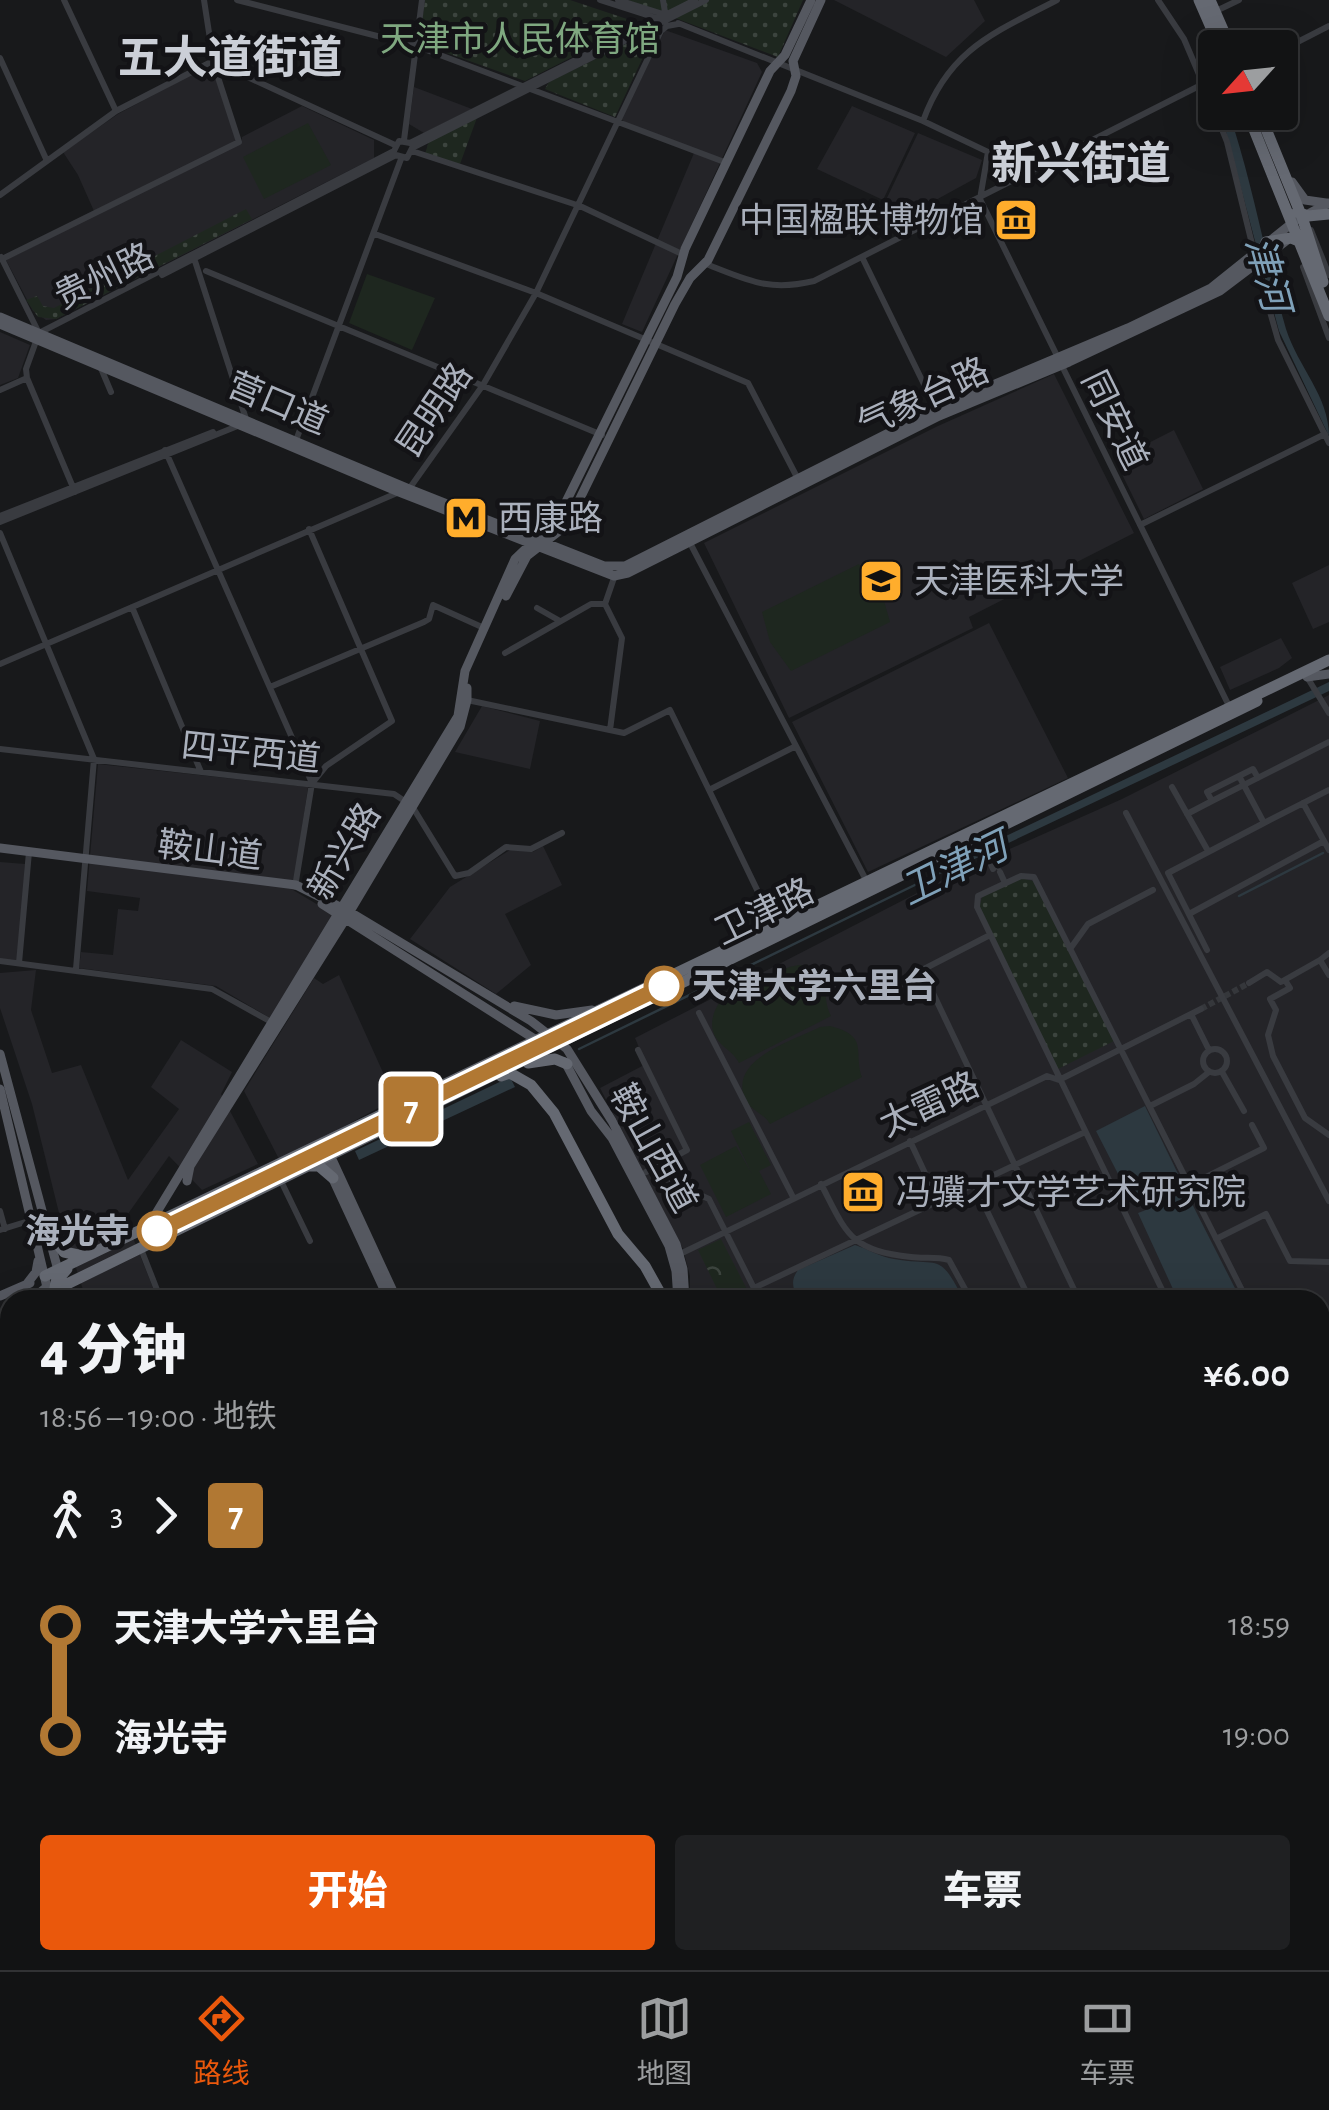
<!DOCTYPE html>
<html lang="zh">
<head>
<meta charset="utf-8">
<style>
	:root { --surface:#121314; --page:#1f2022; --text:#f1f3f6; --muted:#9c9ea0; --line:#313234; --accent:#ea580c }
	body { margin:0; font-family:"Alegreya Sans","Noto Sans SC",sans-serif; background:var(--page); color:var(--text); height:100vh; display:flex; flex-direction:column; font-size:38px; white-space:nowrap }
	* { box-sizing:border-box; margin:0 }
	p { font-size:32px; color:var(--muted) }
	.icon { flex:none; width:55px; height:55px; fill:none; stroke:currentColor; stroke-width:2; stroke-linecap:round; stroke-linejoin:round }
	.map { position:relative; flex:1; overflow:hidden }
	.sheet { position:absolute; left:0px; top:1290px; width:1330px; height:680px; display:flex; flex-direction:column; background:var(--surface); border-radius:30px 30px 0 0; box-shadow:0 10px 40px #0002,0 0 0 2px var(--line) }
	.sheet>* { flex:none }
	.badge { padding:0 20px; border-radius:8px; font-size:35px; line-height:65px }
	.needle { width:65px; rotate:243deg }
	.tools { position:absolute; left:1198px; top:30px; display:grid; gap:20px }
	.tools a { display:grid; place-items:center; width:100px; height:100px; border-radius:10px; background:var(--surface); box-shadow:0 10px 40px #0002,0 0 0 2px var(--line); font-size:50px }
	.map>.badge { position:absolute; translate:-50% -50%; box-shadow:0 0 0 5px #fff }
	.legs { display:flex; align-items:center; gap:15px; height:110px; padding:0 40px; font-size:32px }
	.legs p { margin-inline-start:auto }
	.headline { display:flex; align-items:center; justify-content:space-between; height:170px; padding:0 40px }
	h1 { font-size:55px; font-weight:800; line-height:75px }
	.primary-button { display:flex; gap:20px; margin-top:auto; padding:20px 40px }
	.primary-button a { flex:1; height:115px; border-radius:10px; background:var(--accent); color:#fff; font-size:40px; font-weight:800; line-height:115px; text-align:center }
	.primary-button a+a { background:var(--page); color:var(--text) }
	ul { padding:0 40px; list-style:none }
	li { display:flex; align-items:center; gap:35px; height:110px; font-size:38px }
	li i { display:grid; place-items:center; width:15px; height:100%; margin:0 12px; background:currentColor }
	li i::after { content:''; width:25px; height:25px; margin:-12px; border:8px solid; border-radius:50%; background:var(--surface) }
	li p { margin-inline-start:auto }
	li:first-child i { background:linear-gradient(#0000 50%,currentColor 0) }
	li:last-child i { background:linear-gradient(currentColor 50%,#0000 0) }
	.dock { display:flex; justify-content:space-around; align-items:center; height:140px; border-top:2px solid var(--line); background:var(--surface); font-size:28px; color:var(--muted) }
	.dock a { display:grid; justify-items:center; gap:5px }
	.dock .active { color:var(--accent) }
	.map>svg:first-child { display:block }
	.built { fill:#242428 }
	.grass { fill:#1e271f }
	.forest { fill:url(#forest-crowns) }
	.park { fill:url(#park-dots) }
	.water { fill:#2d3940 }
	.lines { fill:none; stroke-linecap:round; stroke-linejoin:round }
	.stream { stroke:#2d3940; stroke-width:2.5 }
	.minor-tunnel { stroke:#35373b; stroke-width:6; stroke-dasharray:6 3; stroke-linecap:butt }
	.minor { stroke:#393b40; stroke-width:6 }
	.major { stroke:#555860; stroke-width:9 }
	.highway { stroke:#656972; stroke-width:11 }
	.line-1-casing { stroke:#fff; stroke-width:22 }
	.line-1 { stroke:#b17833; stroke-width:15 }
	.stop-1-dot { fill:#fff; stroke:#b17833; stroke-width:5 }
	.labels { text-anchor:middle; stroke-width:9; stroke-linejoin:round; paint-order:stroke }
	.park-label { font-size:35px; fill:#7fa880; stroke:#131316 }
	.poi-label { font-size:35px; fill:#aab0bc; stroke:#131316; text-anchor:start }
	.street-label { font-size:35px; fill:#aab0bc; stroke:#131316 }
	.stop-label { font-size:35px; font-weight:bold; fill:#aab0bc; stroke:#131316; text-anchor:start }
	.water-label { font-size:38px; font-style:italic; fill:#7fa1b9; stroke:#131316 }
	.district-label { font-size:45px; font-weight:bold; fill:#cbcfd7; stroke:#131316 }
</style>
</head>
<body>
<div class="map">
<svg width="1329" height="1970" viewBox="0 0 1329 1970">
	<defs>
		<pattern id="forest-crowns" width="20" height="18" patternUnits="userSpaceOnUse" patternTransform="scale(2.5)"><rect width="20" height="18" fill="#1e271f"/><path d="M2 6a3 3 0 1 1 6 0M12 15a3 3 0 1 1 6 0" fill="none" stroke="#3c443e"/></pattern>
		<pattern id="park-dots" width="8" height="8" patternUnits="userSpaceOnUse" patternTransform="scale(2.5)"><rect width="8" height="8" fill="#1e271f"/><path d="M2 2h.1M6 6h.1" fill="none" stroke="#3c443e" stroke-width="1.8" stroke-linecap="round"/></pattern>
	</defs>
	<rect width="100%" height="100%" fill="#18191b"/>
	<!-- built -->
	<path class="built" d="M834,0H974L985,21L946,57Z
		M665,30L757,63L762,72L642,332L622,324L694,153L621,120Z
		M211,64L237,141L94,211L78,175L63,152L118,114Z
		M414,87L472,109L424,133L409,124Z
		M302,106L374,140V158L56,319L46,320L33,311L6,260L242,142V137Z
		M852,106L915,133L883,200L817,169Z
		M918,133L982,160L976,178L901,219L895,208L885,202Z
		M0,332L30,345L18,378L0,385Z
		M1054,374L1134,533L969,617L973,628L789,718L704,543L938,426Z
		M1174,430L1203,489L1144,519L1115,460Z
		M1329,565V622L1313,629L1292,583Z
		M989,623L1068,778L868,872L792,722Z
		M1281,638L1292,658L1279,668L1230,690L1220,667Z
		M1329,695V1762L1320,1766V1300H690V1276L683,1249L600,1088L646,1064L635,1038L958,872L1122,799Z
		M482,706L540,721L530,769L455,752Z
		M98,764L308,787L293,890L335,915L270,1018L216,986L79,968L81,952L113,955L118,909L138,911L140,898L87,891Z
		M543,846L562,885L505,914L531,965L496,994L410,939L450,887L510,850L521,848L533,852Z
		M0,862L25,864L21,962L0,960Z
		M36,970L31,1010L52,1073L81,1065L128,1180L179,1109L151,1087L181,1040L232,1072L221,1094L258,1164L202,1190L169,1156L125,1218L158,1300H75L85,1296L61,1221L32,1104L0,1008V973Z
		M339,975L395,1099L280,1161L244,1091L314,978L323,984Z
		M10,1324V1653L0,1658V1328Z
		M7,1684H10V1960H81L83,1970H0V1688Z"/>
	<!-- grass -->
	<path class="grass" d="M308,123L331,165L264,199L243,157Z
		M367,274L435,298L412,350L349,323Z
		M859,564L864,574L880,587L890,622L791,671L770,642L762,612Z
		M801,965C834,976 820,995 831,1016L739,1063C732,1048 713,1045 712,1025C712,1017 715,1008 720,1002C732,990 785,965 801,965Z
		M830,1026C870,1036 853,1052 862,1077L770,1124C763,1112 749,1111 744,1096C731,1058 795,1040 820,1027Z
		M749,1122L771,1165L759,1171L771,1194L726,1217L700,1165L736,1146L752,1174L731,1131Z"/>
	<!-- forest -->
	<path class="forest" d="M721,1239L751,1297L728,1300L726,1295H720L698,1250Z"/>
	<!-- park -->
	<path class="park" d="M425,0H570L639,23L525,81L419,43Z
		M628,0H803L778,57Z
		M646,34L651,40L615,117L545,89L549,82Z
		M478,115L460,164L425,154L429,141Z
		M246,209L252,219L56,319L38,317L26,300L37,296L43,306L54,308Z
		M1020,878L1033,881L1114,1041L1056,1070L979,907L983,895Z"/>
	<!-- water -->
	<path class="water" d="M1221,113H1229C1253,184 1265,257 1286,329C1298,367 1329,396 1329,436L1279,331Z
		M1329,682V691L964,864L962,857Z
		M510,1077L515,1087L359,1160L355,1151Z
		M1145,1106L1183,1184L1163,1194L1165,1201L1186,1192L1241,1300H1178L1138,1213L1151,1208L1148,1202L1135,1207L1096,1131Z
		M855,1245C868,1249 880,1257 894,1259C943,1267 938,1251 964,1300H798C793,1288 790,1281 798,1270Z"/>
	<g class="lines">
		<!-- stream -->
		<path class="stream" d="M1239,896L1323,853
			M579,1049L964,861"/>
		<!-- minor-tunnel -->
		<path class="minor-tunnel" d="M1201,1009L1249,983"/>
		<!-- minor -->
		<path class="minor" d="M64,0L116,111
			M237,0L416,46L727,163
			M600,0L656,18
			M618,0L663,14
			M663,0L666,18
			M1158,0L1184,39L1215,112
			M1216,11L1239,0
			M678,23L923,121L1030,172
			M1280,51L1329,26
			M0,58L47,161
			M215,62L395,145
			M1215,112L1227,142L1254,252
			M923,121C949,49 994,33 1057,0
			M404,140L422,0
			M412,151L580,206L682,254
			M988,152L980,199L1229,706
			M0,195L116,111L213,61
			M1311,230L1329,275
			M375,234L536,293L748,383L799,481
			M1,257L38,331
			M862,257L936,409
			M194,258L246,419
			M2,259L239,142L214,65L204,0
			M706,264C748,280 768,292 814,281L1203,84
			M1257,266L1278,340L1329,443
			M1303,267L1329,338
			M206,271L602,435
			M162,275L396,155L407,158L412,148L706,0
			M100,366L111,392
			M0,390L27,378
			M295,443L401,159
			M165,450L312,783L295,887
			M409,489L483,385L536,293L661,31L667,26L678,24
			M75,492L27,378L26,369L39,333L394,151L399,141L410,143L695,0
			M0,516L213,432
			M0,522L240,425
			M1140,525L1325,434
			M309,529L392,721L326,766L313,782
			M0,533L94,759L76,969
			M689,541L866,880
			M605,604L622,638L610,730
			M132,607L201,772
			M537,608L560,621
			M505,653L591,604H605L615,575
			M0,664L397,493
			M1307,677L1329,713
			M270,687L424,622L429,619L433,605L484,628
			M467,700L624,733L670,710L709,790L796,746
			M0,749L394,794L412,806L455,876L469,873L506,847L531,849L562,833
			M1258,778L1253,769L1207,792L1212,801L1329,742
			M1172,787L1208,851
			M709,790L774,925
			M1303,803L1329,850
			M1126,813L1329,1201
			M1187,814L1212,801
			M1264,823L1329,790
			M981,834L998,867
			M978,835L993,869
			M1000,872L1005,883
			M1189,914L1324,841
			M990,935L922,970L1079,1300
			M1070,949L1088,924L1153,890
			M1207,950L1168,873L1264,823L1239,776
			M1320,960L1329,953
			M0,961L212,989L273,1023
			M19,963L29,852
			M1285,980L1290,988L1270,999L1276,1010L1268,1035L1273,1056L1305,1118L1329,1135
			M1249,983L1267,972L1281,982L1320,960L1329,975
			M699,1013L793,1197
			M1191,1014L1209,1050
			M1203 1061a12 12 0 1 1 24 0a12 12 0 1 1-24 0Z
			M638,1050L687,1150L646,1172
			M1222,1072L1244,1111
			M1150,1106L1194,1084L1209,1072
			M910,1141L938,1201
			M662,1164L682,1198L698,1194L709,1199L760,1300
			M280,1179L310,1241
			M821,1184C847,1234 849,1250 911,1257C925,1259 935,1256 949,1260L971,1300
			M974,1184L1030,1300
			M1190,1185L1264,1148L1252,1125
			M0,1211L5,1229
			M0,1230L32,1220
			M1216,1239L1266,1214L1290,1261L1329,1262
			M141,1249L161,1300
			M680,1254L1047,1076L1059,1080L1201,1009
			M754,1288L1085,1132
			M1167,1300L977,907L978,896L1021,876L1034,877L1247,1300
			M0,1380L5,1377
			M1320,1427L1329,1423
			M0,1477L10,1473
			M1320,1531L1329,1527
			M0,1536L10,1532
			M0,1542L10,1537
			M1320,1545L1329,1563
			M1320,1772L1329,1767
			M1320,1933L1329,1929
			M0,1952L10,1948
			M1040,1960L1043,1970
			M1162,1960L1167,1970
			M1318,1960L1321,1968L1329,1966
			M876,1970L908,1960
			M892,1970L923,1960
			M1048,1970L1065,1961L1070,1970
			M1098,1970L1118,1960
			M1190,1970L1211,1960
			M1243,1970L1264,1960
			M1293,1970L1313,1960"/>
		<!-- major -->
		<path class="major" d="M1292,182L1305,200L1326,203
			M1310,213L1329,203
			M0,317L409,489L604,566H625L936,409L1128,328L1211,288L1296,220
			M0,324L399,492L614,576L628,573L939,416L1069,362L1220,291L1290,238
			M506,596L527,556L567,525L675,304L690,278L708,260L791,91L796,76L793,61L821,0
			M1307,677L1329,674
			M0,848L296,885L350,912L531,1021L567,1049L612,1121L676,1244L683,1269L685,1300
			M322,904L541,1043
			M514,1006L556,1015L592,1010
			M0,1054L66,1300
			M565,1062L591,1111L612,1138L669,1246L676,1271L678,1300
			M0,1089L50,1300
			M321,1153L389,1300
			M329,1153L397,1300
			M187,1181L190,1166L346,918L460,727L467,700V688
			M149,1225L458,716L465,671L515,559L558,518L677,277L685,249L770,71L785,55L811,0
			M26,1285L36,1272L38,1261
			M0,1296L30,1283
			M31,1300L48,1286
			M0,1317L10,1313
			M0,1661L10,1649
			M0,1676L10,1671
			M95,1960L97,1970
			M109,1960L111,1970
			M638,1960L644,1970
			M647,1960L652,1970
			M1000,1960L1003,1970
			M1010,1960L1013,1970"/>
		<!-- highway -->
		<path class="highway" d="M1199,0L1220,48
			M1210,0L1231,48
			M1247,112L1329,316
			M1259,112L1302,217L1323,282
			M1297,212L1308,216L1329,214
			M1266,242L1291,238L1303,243
			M528,1063L555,1059L567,1064
			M501,1076L510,1073L531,1085L554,1113L618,1234L645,1266L664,1300
			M307,1166H319L333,1178
			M51,1236L64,1252L83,1256
			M45,1276L1329,660
			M63,1286L1257,701
			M53,1300L56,1282L67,1269"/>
	</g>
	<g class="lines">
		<defs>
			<path id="line-1" d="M157,1231L664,986"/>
		</defs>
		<!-- line-1 casing -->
		<use href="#line-1" class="line-1-casing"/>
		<!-- line-1 -->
		<use href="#line-1" class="line-1"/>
	</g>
	<!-- icons -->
	<defs>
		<symbol id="museum-square" viewBox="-11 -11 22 22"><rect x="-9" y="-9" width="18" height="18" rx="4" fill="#ffad2c" stroke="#131316"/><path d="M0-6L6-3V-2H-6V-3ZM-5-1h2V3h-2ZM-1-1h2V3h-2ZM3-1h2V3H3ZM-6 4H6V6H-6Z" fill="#111"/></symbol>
		<symbol id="metro-square" viewBox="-11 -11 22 22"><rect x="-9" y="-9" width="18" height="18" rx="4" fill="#ffad2c" stroke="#131316"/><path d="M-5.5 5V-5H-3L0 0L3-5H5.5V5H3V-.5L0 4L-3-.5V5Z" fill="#111"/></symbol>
		<symbol id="university-square" viewBox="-11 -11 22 22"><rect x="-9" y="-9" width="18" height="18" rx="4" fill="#ffad2c" stroke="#131316"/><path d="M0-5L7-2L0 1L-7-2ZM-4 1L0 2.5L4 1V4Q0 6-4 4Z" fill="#111"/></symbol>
	</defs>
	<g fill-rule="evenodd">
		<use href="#museum-square" x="991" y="195" width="50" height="50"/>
		<use href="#metro-square" x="441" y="493" width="50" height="50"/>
		<use href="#university-square" x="856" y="556" width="50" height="50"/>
		<use href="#museum-square" x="838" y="1167" width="50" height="50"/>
	</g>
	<!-- markers -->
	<g class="stop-1-dot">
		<circle cx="664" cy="986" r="18"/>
		<circle cx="157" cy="1231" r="18"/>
	</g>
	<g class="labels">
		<!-- park labels -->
		<g class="park-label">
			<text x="520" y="51">天津市人民体育馆</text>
		</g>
		<!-- poi labels -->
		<g class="poi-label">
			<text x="984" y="232" text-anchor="end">中国楹联博物馆</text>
			<text x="498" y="530">西康路</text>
			<text x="914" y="593">天津医科大学</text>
			<text x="896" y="1204">冯骥才文学艺术研究院</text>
		</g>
		<!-- street labels -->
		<g class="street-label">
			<text transform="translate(104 276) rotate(-26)" y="12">贵州路</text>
			<text transform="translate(923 397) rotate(-25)" y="12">气象台路</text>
			<text transform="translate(278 403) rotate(23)" y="12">营口道</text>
			<text transform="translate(434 410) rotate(-56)" y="12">昆明路</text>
			<text transform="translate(1115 420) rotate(64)" y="12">同安道</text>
			<text transform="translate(251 752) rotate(6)" y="12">四平西道</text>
			<text transform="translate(210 850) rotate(7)" y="12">鞍山道</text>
			<text transform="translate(344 851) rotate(-59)" y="12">新兴路</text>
			<text transform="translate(764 911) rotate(-26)" y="12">卫津路</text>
			<text transform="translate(929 1104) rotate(-25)" y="12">太雷路</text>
			<text transform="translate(654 1148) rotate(61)" y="12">鞍山西道</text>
		</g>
		<!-- stop labels -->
		<g class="stop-label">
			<text x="692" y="998">天津大学六里台</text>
			<text x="130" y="1243" text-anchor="end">海光寺</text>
		</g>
		<!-- water labels -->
		<g class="water-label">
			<text transform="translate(1268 274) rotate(75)" y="13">津河</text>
			<text transform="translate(954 868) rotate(-26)" y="13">卫津河</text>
		</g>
		<!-- district labels -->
		<g class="district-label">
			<text x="230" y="73">五大道街道</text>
			<text x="1081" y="179">新兴街道</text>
		</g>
	</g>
</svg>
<div class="tools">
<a><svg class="needle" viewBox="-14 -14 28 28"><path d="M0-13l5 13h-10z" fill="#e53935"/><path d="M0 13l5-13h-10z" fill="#9c9ea0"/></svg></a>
</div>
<b class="badge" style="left:411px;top:1109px;background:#b17833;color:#fff">7</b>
<section class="sheet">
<div class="headline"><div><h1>4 分钟</h1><p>18:56 – 19:00 · 地铁</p></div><b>¥6.00</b></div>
<div class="legs"><svg class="icon" aria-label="walk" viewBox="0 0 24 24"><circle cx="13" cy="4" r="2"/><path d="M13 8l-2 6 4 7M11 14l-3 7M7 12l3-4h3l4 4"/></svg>3<svg class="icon" aria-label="forward" viewBox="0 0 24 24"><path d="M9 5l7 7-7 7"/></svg><b class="badge" style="background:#b17833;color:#fff">7</b></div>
<ul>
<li><i style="color:#b17833"></i><b>天津大学六里台</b><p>18:59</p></li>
<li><i style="color:#b17833"></i><b>海光寺</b><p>19:00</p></li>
</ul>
<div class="primary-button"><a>开始</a><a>车票</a></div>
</section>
</div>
<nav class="dock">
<a class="active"><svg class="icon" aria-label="directions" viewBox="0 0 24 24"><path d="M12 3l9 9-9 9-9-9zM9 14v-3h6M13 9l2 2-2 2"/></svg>路线</a>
<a><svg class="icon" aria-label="map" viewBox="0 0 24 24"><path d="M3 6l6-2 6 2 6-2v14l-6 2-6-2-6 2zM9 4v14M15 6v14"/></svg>地图</a>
<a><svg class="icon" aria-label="tickets" viewBox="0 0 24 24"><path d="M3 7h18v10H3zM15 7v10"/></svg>车票</a>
</nav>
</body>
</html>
